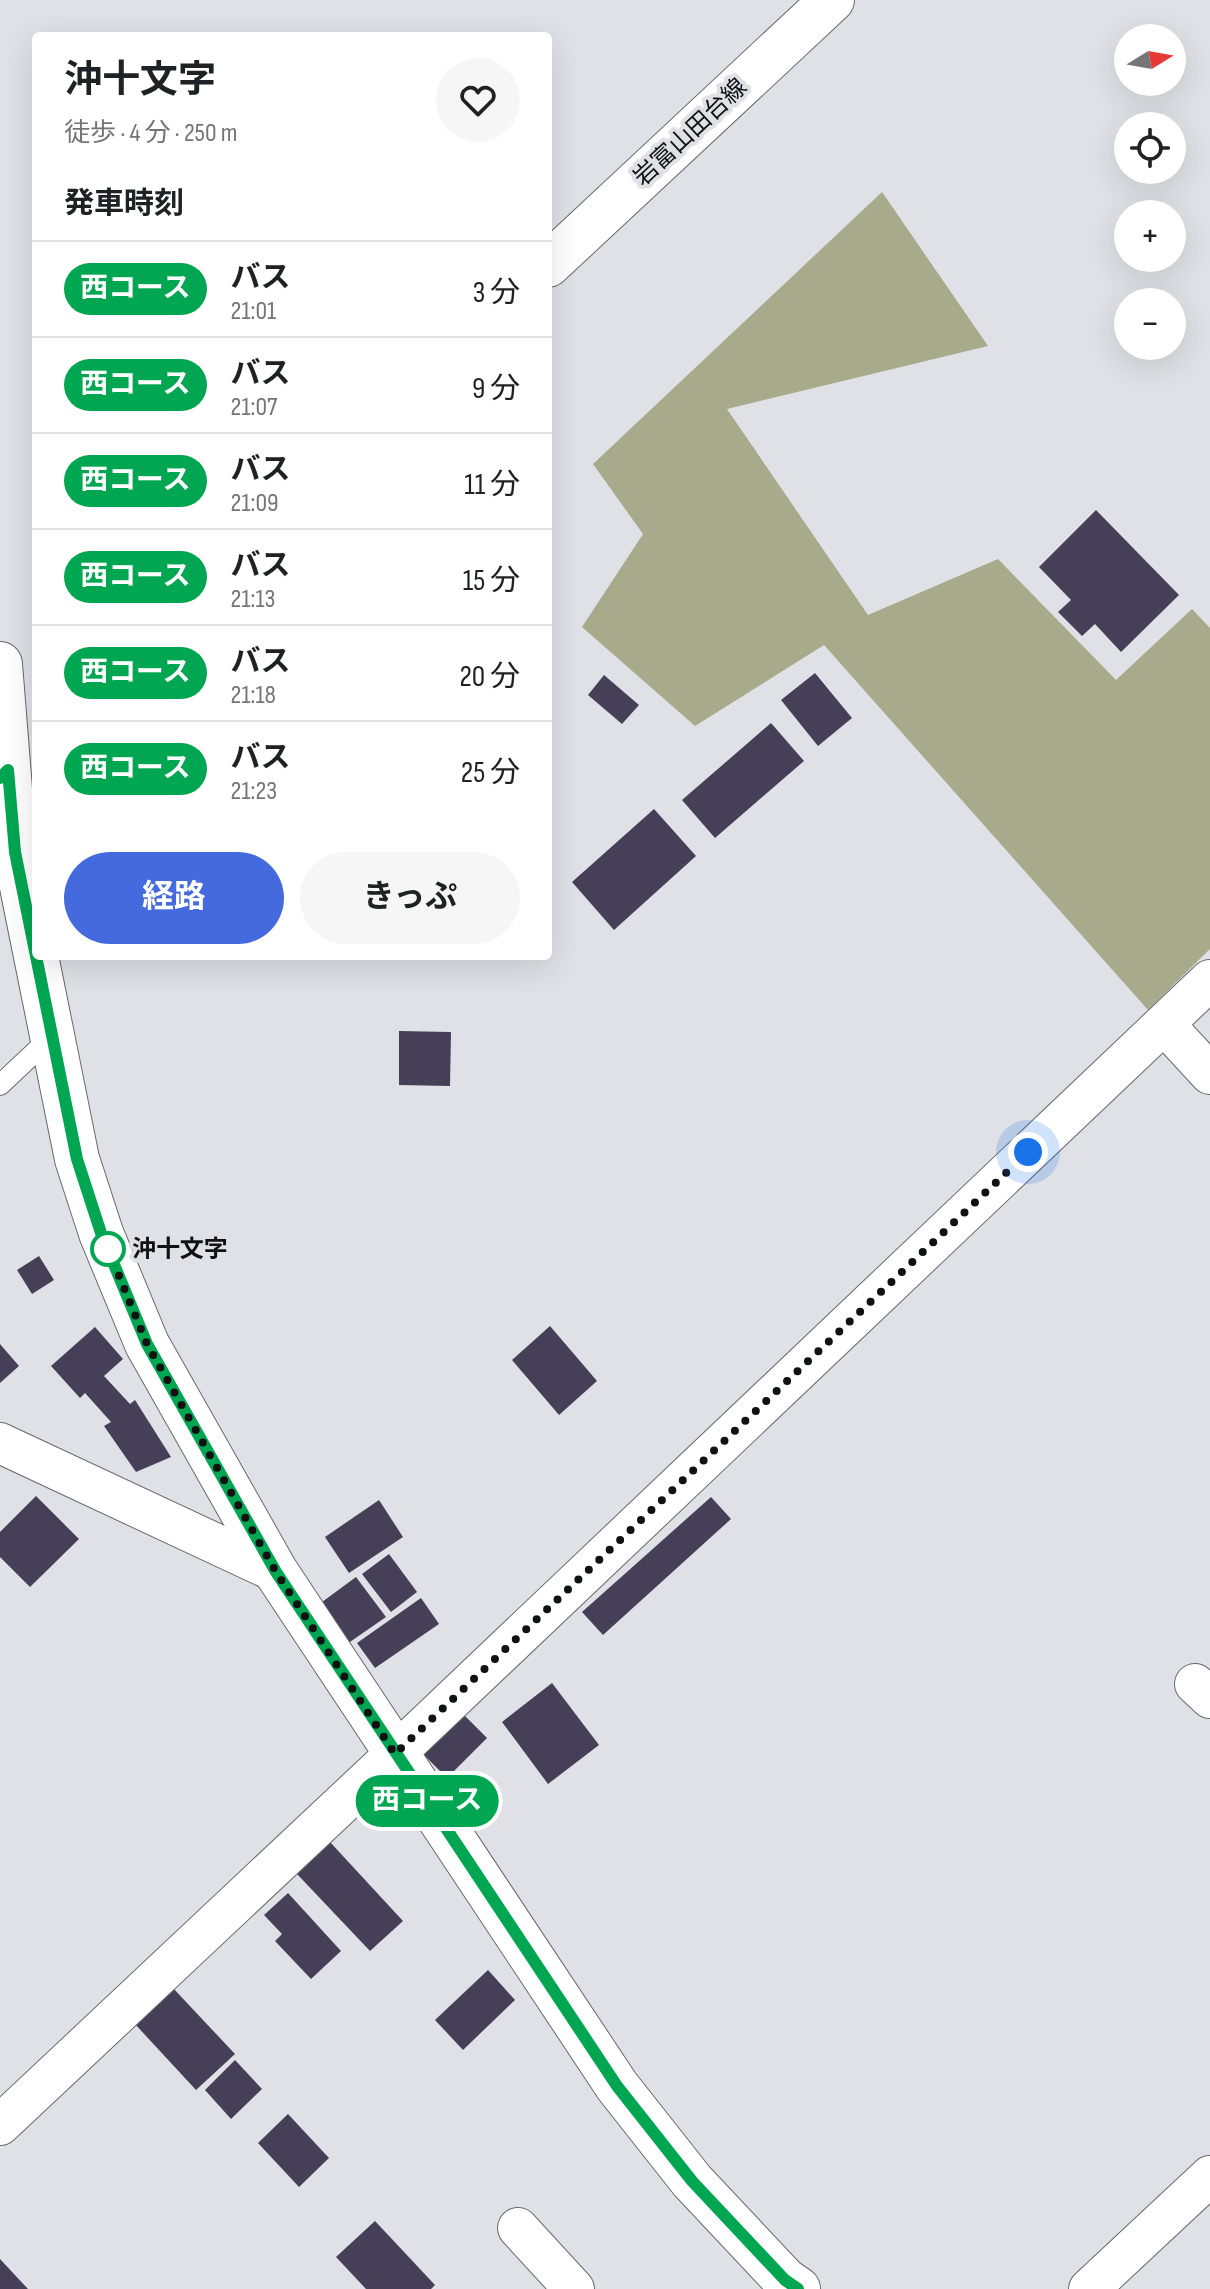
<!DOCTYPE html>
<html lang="ja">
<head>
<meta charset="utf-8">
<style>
	:root { --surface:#fff; --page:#f6f6f6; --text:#202124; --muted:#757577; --line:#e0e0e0; --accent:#456add }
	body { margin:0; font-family:"Sofia Sans Condensed","Noto Sans JP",sans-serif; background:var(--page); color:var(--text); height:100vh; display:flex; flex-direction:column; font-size:30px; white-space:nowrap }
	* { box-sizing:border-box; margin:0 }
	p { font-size:26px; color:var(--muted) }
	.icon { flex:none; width:44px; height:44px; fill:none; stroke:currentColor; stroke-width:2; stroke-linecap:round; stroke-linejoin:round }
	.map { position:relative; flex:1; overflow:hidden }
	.panel { position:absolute; left:32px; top:32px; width:520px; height:928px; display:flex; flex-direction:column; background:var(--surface); border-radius:8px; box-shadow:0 8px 32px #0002 }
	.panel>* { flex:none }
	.badge { padding:0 16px; border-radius:26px; font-size:28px; line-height:52px }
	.needle { width:52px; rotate:79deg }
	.controls { position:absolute; left:1114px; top:24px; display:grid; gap:16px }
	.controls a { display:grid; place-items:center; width:72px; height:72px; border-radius:50%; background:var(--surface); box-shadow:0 8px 32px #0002; font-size:40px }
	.you { position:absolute; width:40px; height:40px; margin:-20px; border:6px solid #fff; border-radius:50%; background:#1a73e8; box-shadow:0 0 0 12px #1a73e833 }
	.map>.badge { position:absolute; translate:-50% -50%; box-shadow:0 0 0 4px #fff }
	h2 { padding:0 32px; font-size:30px; line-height:72px }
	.round { display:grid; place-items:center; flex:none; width:84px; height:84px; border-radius:42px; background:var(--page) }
	.overview { display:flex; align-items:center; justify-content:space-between; height:136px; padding:0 32px }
	h1 { font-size:38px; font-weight:700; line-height:60px }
	.action { display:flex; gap:16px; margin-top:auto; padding:16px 32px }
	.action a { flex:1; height:92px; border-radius:48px; background:var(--accent); color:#fff; font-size:32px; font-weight:700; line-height:92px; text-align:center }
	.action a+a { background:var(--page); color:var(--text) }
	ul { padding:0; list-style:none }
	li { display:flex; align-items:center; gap:24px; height:96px; padding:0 32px; border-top:2px solid var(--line) }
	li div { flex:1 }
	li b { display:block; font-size:30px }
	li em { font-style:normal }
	li .badge { min-width:88px; font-weight:700; text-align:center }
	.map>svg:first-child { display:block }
	.forest { fill:#a7ab8c }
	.building { fill:#463f58 }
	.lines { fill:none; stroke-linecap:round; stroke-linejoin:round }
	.lane-casing { stroke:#68696d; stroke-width:22 }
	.street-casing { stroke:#68696d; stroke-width:42 }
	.secondary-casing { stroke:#68696d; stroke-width:46 }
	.lane { stroke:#fff; stroke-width:20 }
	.street { stroke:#fff; stroke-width:40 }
	.secondary { stroke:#fff; stroke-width:44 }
	.line-casing { stroke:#fff; stroke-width:18 }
	.line { stroke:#00a651; stroke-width:12 }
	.walk { stroke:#101112; stroke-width:8; stroke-dasharray:0 14.4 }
	.stop-dot { fill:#fff; stroke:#00a651; stroke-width:4 }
	.labels { text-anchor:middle; stroke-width:8; stroke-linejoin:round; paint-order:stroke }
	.street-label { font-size:24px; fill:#101112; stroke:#e0e1e6 }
	.stop-label { font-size:24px; font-weight:bold; fill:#101112; stroke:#e0e1e6; text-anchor:start }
</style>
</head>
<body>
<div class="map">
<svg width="1210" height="2289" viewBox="0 0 1210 2289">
	<rect width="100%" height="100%" fill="#e0e1e6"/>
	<!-- forest -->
	<path class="forest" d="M882,192L988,346L727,409L868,615L998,559L1116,680L1192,609L1210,628V949L1148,1010L824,645L695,726L582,627L643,534L593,464Z"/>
	<!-- building -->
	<path class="building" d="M1096,510L1179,595L1121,652L1095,624L1082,636L1058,612L1071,600L1039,567Z
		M815,673L852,718L818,746L781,700Z
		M604,675L639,705L622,724L588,695Z
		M771,723L804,761L715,838L682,800Z
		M654,809L696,856L614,930L572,882Z
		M399,1031L451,1032L450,1086L399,1085Z
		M39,1256L54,1280L32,1294L17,1270Z
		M550,1326L597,1381L559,1415L512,1360Z
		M95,1327L123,1359L104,1376L130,1404L135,1400L171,1457L136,1472L104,1426L111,1422L85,1393L80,1398L51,1366Z
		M0,1344L19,1366L0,1383Z
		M36,1496L79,1539L30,1587L0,1557V1532Z
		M711,1497L731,1519L603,1635L582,1612Z
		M379,1500L403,1537L349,1573L325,1537Z
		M389,1554L417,1592L391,1612L362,1574Z
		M356,1577L386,1617L347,1644L318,1605Z
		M421,1598L439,1624L375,1668L357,1643Z
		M552,1683L599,1745L548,1784L502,1722Z
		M462,1713L487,1738L447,1778L422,1753Z
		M330,1842L403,1921L370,1951L297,1874Z
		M288,1893L341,1951L311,1979L275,1941L282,1934L264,1915Z
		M488,1970L515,2000L463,2050L435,2020Z
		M172,1987L235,2054L196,2090L134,2023Z
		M235,2060L262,2089L231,2119L205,2090Z
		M288,2114L329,2158L299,2187L258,2143Z
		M375,2221L435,2285L431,2289H366L336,2257Z
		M0,2259L28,2289H0Z"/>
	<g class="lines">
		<defs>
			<path id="lane" d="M0,1085L52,1036"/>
			<path id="street" d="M1164,1024L1210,1074
				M0,1443L276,1572
				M1195,1684L1210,1698
				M0,2125L395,1754L1210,980
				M518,2228L574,2289
				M1089,2289L1210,2176"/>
			<path id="secondary" d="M548,265L832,0
				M0,664L15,852L77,1159L101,1233L147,1344L276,1572L617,2086L692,2181L785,2280L798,2289"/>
		</defs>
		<!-- lane casing -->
		<use href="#lane" class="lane-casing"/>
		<!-- street casing -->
		<use href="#street" class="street-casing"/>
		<!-- secondary casing -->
		<use href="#secondary" class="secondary-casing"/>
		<!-- lane -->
		<use href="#lane" class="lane"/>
		<!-- street -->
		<use href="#street" class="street"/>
		<!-- secondary -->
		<use href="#secondary" class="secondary"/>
	</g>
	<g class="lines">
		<defs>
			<path id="line" d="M0,778L8,770L15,852L77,1159L101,1233L147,1344L276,1572L617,2086L692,2181L785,2280L798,2289"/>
		</defs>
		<!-- line casing -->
		<use href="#line" class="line-casing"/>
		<!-- line -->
		<use href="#line" class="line"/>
		<!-- walk -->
		<path class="walk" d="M108,1249L147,1344L276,1572L395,1754L1028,1152"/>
	</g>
	<!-- markers -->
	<circle class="stop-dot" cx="108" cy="1249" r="16"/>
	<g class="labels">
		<!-- street labels -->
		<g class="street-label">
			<text transform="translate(690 132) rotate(-43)" y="8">岩富山田台線</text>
		</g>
		<!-- stop labels -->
		<g class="stop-label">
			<text x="132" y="1257">沖十文字</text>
		</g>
	</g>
</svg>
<div class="controls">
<a><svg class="needle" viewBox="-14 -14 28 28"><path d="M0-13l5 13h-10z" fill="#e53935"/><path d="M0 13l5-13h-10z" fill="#757577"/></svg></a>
<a><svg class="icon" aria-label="locate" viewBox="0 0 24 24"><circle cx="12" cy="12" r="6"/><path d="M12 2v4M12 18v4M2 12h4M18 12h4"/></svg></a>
<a>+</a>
<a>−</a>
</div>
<div class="you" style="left:1028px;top:1152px"></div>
<b class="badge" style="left:427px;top:1801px;background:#00a651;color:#fff">西コース</b>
<section class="panel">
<div class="overview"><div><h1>沖十文字</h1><p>徒歩 · 4 分 · 250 m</p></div><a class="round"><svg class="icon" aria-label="heart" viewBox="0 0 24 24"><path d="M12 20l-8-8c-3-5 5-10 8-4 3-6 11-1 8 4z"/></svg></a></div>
<h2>発車時刻</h2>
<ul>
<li><span class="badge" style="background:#00a651;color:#fff">西コース</span><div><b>バス</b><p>21:01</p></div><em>3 分</em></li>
<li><span class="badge" style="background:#00a651;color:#fff">西コース</span><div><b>バス</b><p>21:07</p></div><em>9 分</em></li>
<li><span class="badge" style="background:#00a651;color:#fff">西コース</span><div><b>バス</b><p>21:09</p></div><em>11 分</em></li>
<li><span class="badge" style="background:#00a651;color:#fff">西コース</span><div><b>バス</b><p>21:13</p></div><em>15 分</em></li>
<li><span class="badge" style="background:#00a651;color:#fff">西コース</span><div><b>バス</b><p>21:18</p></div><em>20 分</em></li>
<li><span class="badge" style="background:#00a651;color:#fff">西コース</span><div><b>バス</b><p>21:23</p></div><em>25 分</em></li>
</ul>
<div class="action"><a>経路</a><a>きっぷ</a></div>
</section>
</div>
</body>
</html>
